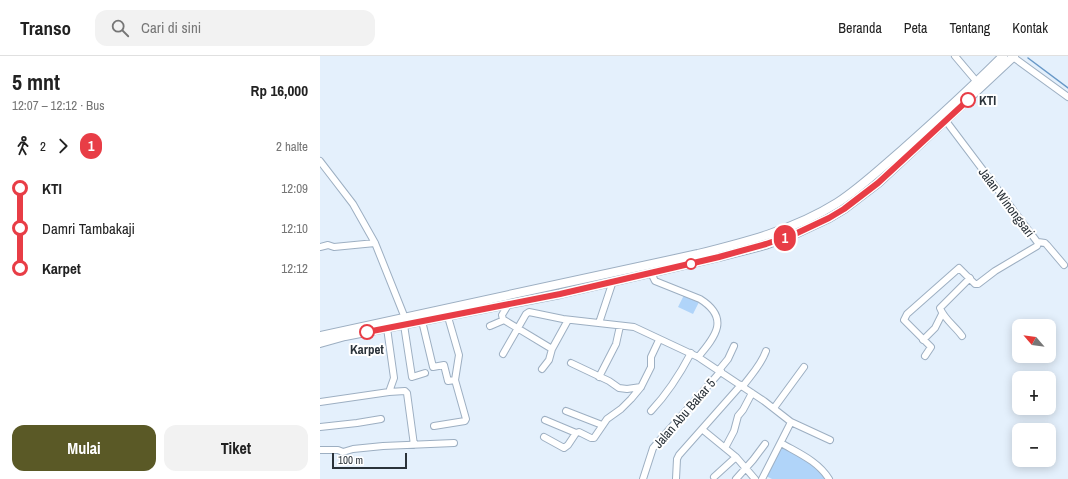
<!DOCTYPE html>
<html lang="id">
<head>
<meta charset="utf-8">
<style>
	:root { --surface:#fff; --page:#f2f2f2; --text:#222; --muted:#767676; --line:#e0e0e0; --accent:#5a5926 }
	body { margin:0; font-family:"Archivo Narrow",sans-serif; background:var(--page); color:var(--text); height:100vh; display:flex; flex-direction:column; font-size:15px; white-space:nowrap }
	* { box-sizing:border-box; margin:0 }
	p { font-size:13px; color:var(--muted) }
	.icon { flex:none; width:22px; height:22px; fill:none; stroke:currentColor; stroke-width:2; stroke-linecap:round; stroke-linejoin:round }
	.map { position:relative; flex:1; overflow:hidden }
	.panel { display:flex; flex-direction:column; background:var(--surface); width:320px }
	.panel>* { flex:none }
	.badge { padding:0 8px; border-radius:13px; font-size:14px; line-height:26px }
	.needle { width:26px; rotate:298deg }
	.fabs { position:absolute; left:692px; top:263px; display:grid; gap:8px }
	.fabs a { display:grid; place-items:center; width:44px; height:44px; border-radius:8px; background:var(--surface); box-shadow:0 2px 10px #0003; font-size:20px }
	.scale { position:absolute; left:12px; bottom:10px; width:75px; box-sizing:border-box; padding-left:4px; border:2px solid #2a3239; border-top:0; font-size:11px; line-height:14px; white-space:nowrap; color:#2a3239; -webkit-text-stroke:3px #fff; paint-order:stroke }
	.map>.badge { position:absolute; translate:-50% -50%; box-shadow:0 0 0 2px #fff }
	.legs { display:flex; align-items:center; gap:6px; height:44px; padding:0 12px; font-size:13px }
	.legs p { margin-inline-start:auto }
	.headline { display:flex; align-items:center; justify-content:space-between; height:68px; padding:0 12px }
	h1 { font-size:22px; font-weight:800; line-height:30px }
	.primary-button { display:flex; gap:8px; margin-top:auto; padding:8px 12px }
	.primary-button a { flex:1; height:46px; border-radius:12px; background:var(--accent); color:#fff; font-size:16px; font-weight:800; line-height:46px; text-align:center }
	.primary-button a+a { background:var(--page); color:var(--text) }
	ul { padding:0 12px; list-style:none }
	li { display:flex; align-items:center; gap:14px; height:40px; font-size:15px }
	li i { display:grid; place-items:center; width:6px; height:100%; margin:0 5px; background:currentColor }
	li i::after { content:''; width:10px; height:10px; margin:-5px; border:3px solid; border-radius:50%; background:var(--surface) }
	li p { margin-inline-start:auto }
	li:first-child i { background:linear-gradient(#0000 50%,currentColor 0) }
	li:last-child i { background:linear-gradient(currentColor 50%,#0000 0) }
	header { display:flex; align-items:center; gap:24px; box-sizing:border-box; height:56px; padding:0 20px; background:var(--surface); border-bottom:1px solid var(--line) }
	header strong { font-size:19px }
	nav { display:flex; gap:22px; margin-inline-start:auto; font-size:14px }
	.search { width:280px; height:36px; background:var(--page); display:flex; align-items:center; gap:10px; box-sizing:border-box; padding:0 14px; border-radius:12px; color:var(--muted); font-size:15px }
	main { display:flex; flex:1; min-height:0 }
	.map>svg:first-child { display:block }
	.green { fill:#b0d4f9 }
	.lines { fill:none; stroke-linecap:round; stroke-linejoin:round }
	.stream { stroke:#6898c7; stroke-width:1.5 }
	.minor-casing { stroke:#9dafc2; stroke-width:8 }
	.highway-casing { stroke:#9dafc2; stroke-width:10 }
	.minor { stroke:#fff; stroke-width:6 }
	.highway { stroke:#fff; stroke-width:8 }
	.line-1-casing { stroke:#fff; stroke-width:9 }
	.line-1 { stroke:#e83d46; stroke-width:6 }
	.stop-1-dot { fill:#fff; stroke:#e83d46; stroke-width:2 }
	.labels { text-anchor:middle; stroke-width:4; stroke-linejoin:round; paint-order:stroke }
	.stop-label { font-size:13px; font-weight:bold; fill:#2a3239; stroke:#fff; text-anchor:start }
	.street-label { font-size:13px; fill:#2a3239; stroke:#fff }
</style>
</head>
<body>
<header>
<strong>Transo</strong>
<div class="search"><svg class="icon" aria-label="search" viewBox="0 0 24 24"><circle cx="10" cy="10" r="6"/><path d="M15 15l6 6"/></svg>Cari di sini</div>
<nav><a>Beranda</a><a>Peta</a><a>Tentang</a><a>Kontak</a></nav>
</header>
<main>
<section class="panel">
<div class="headline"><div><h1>5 mnt</h1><p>12:07 – 12:12 · Bus</p></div><b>Rp 16,000</b></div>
<div class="legs"><svg class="icon" aria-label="walk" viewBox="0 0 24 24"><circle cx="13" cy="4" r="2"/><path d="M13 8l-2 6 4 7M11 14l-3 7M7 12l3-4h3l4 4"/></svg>2<svg class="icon" aria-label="forward" viewBox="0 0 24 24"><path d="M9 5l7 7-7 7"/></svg><b class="badge" style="background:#e83d46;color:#fff">1</b><p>2 halte</p></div>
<ul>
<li><i style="color:#e83d46"></i><b>KTI</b><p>12:09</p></li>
<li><i style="color:#e83d46"></i><span>Damri Tambakaji</span><p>12:10</p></li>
<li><i style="color:#e83d46"></i><b>Karpet</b><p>12:12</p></li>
</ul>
<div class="primary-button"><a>Mulai</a><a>Tiket</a></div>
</section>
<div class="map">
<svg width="748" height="423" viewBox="0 0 748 423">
	<rect width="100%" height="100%" fill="#e4f0fc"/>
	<!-- green -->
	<path class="green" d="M364,239L379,246L373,258L358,251Z
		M461,389L493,407L508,423H452L446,420Z"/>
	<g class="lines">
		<!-- stream -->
		<path class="stream" d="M708,2L748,32"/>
		<defs>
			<path id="minor" d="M635,0L657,26
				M693,1L748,41
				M0,105L33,148L55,187L85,262
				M718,186L725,187L727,189L744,209
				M0,191L8,189L14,191L55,187
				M331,217L335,225L380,243C410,262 396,280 378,301
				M183,264L182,259L188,249
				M102,265L113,311L124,309L128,325L135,324
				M279,267L293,225
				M84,269L92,321L105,317
				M170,270L184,264L232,293
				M67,272L74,322L69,336
				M642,280C635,270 624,263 620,252L650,222
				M603,284L615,272L622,258
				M183,298L206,258L209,256L243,263L314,271L378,301L444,345L471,366L510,384
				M605,300L611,291L584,264L587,258L639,212L655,228H658L675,215L717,190L718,187L626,65
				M251,307L289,325L299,332L307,333L321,331
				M222,313L229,304L232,293L248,264
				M399,314L408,303L414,290
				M279,321L296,288L300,270
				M423,330C432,318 441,309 446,295
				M0,346L69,336L85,335L87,337L94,389
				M454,352L484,311
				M246,355L282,369
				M331,355C347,338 360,318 371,297
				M225,364L256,377L259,376L271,382H274L287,363L301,353L311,343L321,331L331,311V301L339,284
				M114,370L145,365L146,363L135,324L139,299L128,261
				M0,371L37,367L61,363
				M383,374L416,401L435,423
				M224,381L244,392L248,389L256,377
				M461,387C478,397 498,405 509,423
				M405,392L414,375L418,360L423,354L432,337
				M0,394H18L23,396L33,393L63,390L134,387
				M394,421L416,401
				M323,423L333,392L401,315
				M356,423L357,403L359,399L421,329
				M416,423L433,404L445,388
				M442,423L471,366"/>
			<path id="highway" d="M0,280L378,198C426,186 474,174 517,147C540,132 560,113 581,95C616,64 650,33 683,0
				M0,287L25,280L240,238L399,201L445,189L475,178L509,162L524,153L558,127L694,0"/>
		</defs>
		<!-- minor casing -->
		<use href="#minor" class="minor-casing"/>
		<!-- highway casing -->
		<use href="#highway" class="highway-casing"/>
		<!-- minor -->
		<use href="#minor" class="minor"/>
		<!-- highway -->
		<use href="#highway" class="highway"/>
	</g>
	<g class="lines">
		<defs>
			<path id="line-1" d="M47,276L240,238L399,201L446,188L475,178L509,162L524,153L558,127L648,44"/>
		</defs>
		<!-- line-1 casing -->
		<use href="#line-1" class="line-1-casing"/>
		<!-- line-1 -->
		<use href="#line-1" class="line-1"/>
	</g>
	<!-- markers -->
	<g class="stop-1-dot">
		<circle cx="648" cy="44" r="7"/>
		<circle cx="371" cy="208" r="5"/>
		<circle cx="47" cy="276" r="7"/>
	</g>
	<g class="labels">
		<!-- stop labels -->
		<g class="stop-label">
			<text x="659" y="49">KTI</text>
			<text x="47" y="298" text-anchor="middle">Karpet</text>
		</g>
		<!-- street labels -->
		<g class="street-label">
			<text transform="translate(687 146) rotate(53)" y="5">Jalan Winongsari</text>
			<text transform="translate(364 357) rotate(-49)" y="5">Jalan Abu Bakar 5</text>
		</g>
	</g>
</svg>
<div class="fabs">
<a><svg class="needle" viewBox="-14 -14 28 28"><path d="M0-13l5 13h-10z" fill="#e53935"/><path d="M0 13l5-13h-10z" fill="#767676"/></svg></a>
<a>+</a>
<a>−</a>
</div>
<div class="scale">100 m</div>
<b class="badge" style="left:465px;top:182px;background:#e83d46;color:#fff">1</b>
</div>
</main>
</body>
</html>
